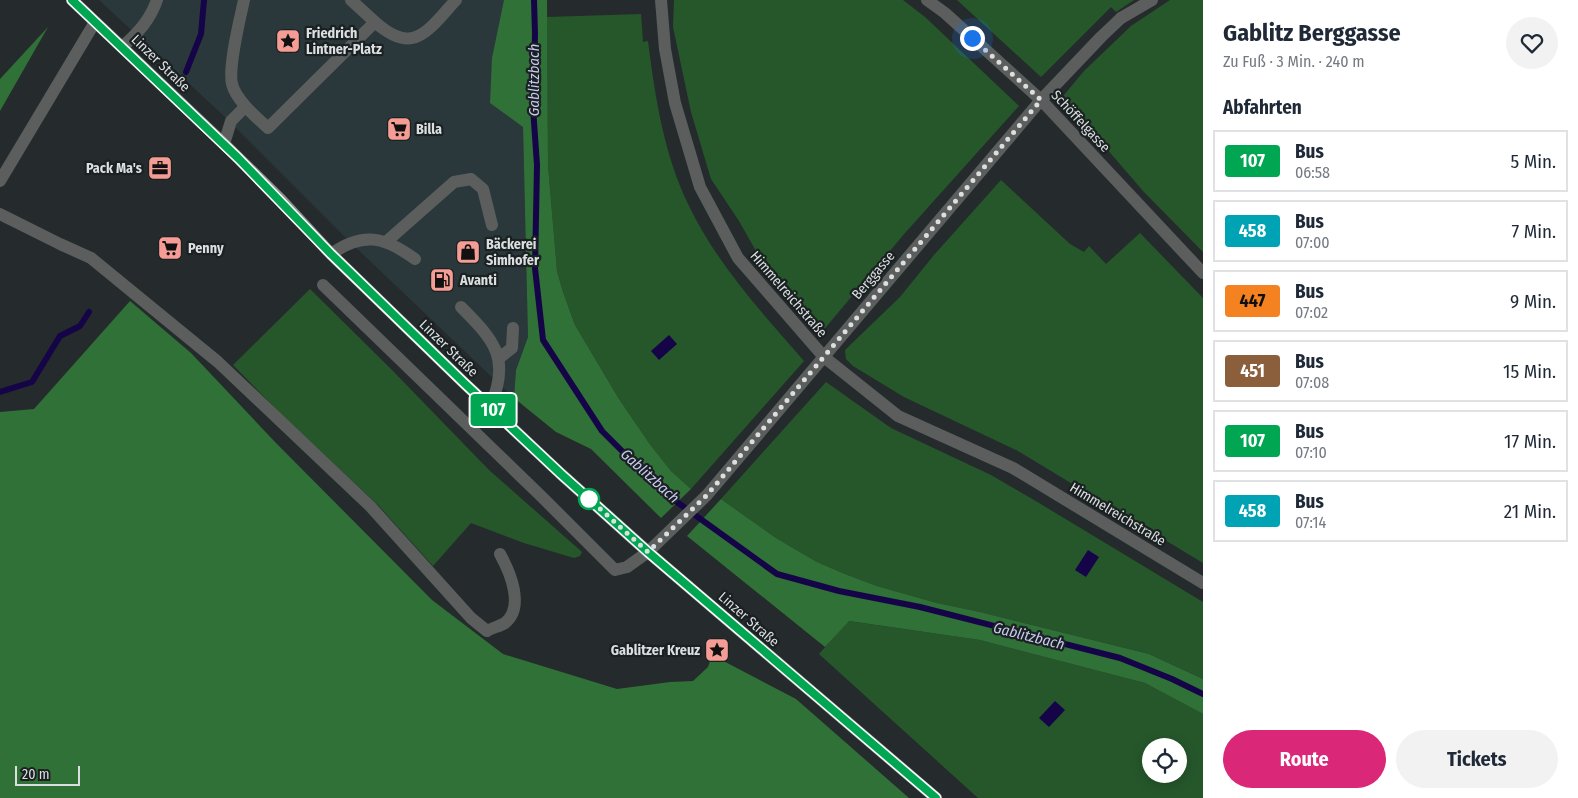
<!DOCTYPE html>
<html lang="de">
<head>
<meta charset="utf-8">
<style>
	:root { --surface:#fff; --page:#f2f2f3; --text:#1f2937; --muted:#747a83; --line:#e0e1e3; --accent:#db2777 }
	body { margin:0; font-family:"Fira Sans Condensed",sans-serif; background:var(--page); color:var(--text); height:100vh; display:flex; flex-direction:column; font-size:19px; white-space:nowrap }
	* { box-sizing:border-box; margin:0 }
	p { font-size:16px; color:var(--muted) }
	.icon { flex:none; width:28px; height:28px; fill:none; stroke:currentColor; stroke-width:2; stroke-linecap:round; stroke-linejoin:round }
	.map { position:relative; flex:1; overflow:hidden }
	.details { display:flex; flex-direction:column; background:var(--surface); width:375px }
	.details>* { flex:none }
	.badge { padding:0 10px; border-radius:4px; font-size:18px; line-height:32px }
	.controls { position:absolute; left:1142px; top:738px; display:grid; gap:10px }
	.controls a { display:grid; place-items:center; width:45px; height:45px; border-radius:50%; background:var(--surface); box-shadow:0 2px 12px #0003; font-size:25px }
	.scale { position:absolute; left:15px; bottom:12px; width:65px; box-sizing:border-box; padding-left:5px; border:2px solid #dbdfe0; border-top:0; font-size:14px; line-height:18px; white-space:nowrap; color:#dbdfe0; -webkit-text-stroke:4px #1b2122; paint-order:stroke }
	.you { position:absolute; width:25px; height:25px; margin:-12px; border:4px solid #fff; border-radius:50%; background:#1a73e8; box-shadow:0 0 0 8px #1a73e833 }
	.map>.badge { position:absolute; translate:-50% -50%; box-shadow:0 0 0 2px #fff }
	h2 { padding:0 20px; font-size:19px; line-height:45px }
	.round { display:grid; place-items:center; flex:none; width:52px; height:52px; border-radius:26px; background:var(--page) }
	.overview { display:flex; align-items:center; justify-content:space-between; height:85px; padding:0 20px }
	h1 { font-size:24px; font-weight:700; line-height:38px }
	.button { display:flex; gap:10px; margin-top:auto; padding:10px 20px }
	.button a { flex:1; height:58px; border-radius:30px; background:var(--accent); color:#fff; font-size:20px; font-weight:700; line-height:58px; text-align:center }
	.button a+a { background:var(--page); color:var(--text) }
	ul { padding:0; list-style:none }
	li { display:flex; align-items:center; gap:15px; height:62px; margin:0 10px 8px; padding:0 10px; border:2px solid var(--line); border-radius:0px }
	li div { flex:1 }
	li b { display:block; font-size:19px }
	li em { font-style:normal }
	li .badge { min-width:55px; font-weight:700; text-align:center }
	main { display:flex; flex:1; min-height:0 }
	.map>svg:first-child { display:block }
	.built { fill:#2b383b }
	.green { fill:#26572b; fill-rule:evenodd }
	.forest { fill:#307137 }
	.water { fill:#150447 }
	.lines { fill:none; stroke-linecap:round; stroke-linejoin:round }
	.stream { stroke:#150447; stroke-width:6 }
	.lane { stroke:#5b5e5d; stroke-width:12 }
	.street { stroke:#5b5e5d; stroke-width:12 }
	.primary { stroke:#8c9290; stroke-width:12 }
	.line-casing { stroke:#fff; stroke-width:11 }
	.line { stroke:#00a651; stroke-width:8 }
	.walk { stroke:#dbdfe0; stroke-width:5; stroke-dasharray:0 9 }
	.stop-dot { fill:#fff; stroke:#00a651; stroke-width:2.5 }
	.labels { text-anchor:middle; stroke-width:4.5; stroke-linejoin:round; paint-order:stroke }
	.poi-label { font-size:14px; font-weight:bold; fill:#dbdfe0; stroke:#1b2122; text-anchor:start }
	.street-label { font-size:14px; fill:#dbdfe0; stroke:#1b2122 }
	.water-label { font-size:15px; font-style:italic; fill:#c8caf3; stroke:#1b2122 }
</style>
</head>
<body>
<main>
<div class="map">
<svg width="1203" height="798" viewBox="0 0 1203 798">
	<rect width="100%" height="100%" fill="#252b2c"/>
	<!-- built -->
	<path class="built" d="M99,0H504L523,127L528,337L516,370L514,398L350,242L224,116Z"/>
	<!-- green -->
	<path class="green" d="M674,0H903L925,17L1019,106L905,233L821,333L769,274L739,221L711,179L691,112L673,27Z
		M957,0H1134L1116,12L1111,7L1041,77Z
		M1170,0H1203V252L1144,192L1106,148L1059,101L1084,71L1131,26Z
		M641,14L643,42L648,41C655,97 664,155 689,206C717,264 762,313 804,361L691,489L671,471L649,443L619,399L575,325L563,292L557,271L548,165L547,17Z
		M1001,180L1070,244L1084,252L1089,246L1106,264L1140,233L1203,298V563L1018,451L904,397L853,366L846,359L845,350L900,297L934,255Z
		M310,289L391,369L489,470L582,552L580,556L574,558L524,543L471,523L433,566L378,505L280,413L233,365Z
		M826,382L891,428L991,475L1039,503L1203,602V679L1149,654L980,612L937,603L877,586L845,574L817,562L776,538L721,499Z
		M848,621L980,640L1145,683L1203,714V798H978L819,654ZM1151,746H1179V774H1151Z"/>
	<!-- forest -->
	<path class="forest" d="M504,0H547L548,165L557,271L563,292L575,325L619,399L649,443L671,471L691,489L661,518L591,449L556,432L514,398L516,370L528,337L523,127L490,103L492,58Z
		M48,27L0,111V79Z
		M130,301L191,353L275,442L432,600L503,654L617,689L670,682L693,681L708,667L712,655L796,699L909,798H0V412L34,409Z
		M721,499L776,538L817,562L845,574L877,586L937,603L980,612L1149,654L1203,679V714L1145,683L980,640L849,621L825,647L687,536Z"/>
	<!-- water -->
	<path class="water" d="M669,335L677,344L659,360L651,351Z
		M1088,550L1099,557L1086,577L1075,570Z
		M1055,701L1065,710L1049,727L1039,718Z"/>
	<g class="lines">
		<!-- stream -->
		<path class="stream" d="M534,0L535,34L533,108L537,165L535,268L543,340L602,431L663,492L777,574L839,591L920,607L1120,658L1172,679L1203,694
			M186,72L201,34L204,0
			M0,392L32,382L60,336L80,326L89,312"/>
		<!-- lane -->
		<path class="lane" d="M244,0C240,19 228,66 232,84C236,100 256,117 268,128L375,22L351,0
			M1121,18L1152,0
			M375,22C414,57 428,30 456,0
			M122,47C138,33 150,20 157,0
			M224,144L231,121L245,107
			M0,181L95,22
			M0,214L60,244L91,258L218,362L370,506L471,618L487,631C492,628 500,626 505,623C525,607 510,572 500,554
			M386,242L454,182L471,179L483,189L492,225
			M331,254C363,231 385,237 415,259
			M323,285L542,497L615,570L627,567L648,552
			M461,307C495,341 511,359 490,407
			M498,359L512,348L513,328"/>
		<!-- street -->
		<path class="street" d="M661,0L665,49L675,103L700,187L738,258L824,357L898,416L1013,468L1203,583
			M927,0L945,13L1041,100L1203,273
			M648,552L707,495L1041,100L1101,37L1121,18"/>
		<!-- primary -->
		<path class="primary" d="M72,0L224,144L281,200L331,254L463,382L561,474L648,552L936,798"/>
	</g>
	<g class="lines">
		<defs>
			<path id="line" d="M72,0L238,158L331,254L463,382L561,474L648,552L936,798"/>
		</defs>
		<!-- line casing -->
		<use href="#line" class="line-casing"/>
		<!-- line -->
		<use href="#line" class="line"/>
		<!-- walk -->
		<path class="walk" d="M589,499L588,498L648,552L707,495L1041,100L972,38"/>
	</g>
	<!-- icons -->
	<defs>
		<symbol id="sight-square" viewBox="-11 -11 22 22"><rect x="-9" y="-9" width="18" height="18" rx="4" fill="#f59c94" stroke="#1b2122"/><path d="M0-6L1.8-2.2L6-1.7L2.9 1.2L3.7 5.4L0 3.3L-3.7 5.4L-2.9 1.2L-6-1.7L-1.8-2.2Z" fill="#111"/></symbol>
		<symbol id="supermarket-square" viewBox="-11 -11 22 22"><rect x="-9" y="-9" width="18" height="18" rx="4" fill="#f59c94" stroke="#1b2122"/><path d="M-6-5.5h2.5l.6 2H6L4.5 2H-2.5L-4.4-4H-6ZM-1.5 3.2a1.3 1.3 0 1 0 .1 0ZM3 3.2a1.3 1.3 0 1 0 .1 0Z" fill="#111"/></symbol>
		<symbol id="office-square" viewBox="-11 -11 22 22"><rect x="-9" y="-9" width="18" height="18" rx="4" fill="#f59c94" stroke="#1b2122"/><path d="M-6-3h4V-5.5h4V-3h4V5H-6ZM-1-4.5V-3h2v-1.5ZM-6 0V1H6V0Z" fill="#111"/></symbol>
		<symbol id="shop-square" viewBox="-11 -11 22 22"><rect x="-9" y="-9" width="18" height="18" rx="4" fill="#f59c94" stroke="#1b2122"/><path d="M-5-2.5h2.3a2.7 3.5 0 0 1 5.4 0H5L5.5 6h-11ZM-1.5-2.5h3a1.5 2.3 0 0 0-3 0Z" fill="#111"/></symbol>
		<symbol id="fuel-square" viewBox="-11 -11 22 22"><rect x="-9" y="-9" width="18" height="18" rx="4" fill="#f59c94" stroke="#1b2122"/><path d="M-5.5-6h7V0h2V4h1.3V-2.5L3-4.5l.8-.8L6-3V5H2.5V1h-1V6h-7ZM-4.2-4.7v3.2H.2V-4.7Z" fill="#111"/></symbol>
	</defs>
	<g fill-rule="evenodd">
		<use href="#sight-square" x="274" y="27" width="28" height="28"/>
		<use href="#supermarket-square" x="385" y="115" width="28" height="28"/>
		<use href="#office-square" x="146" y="154" width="28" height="28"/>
		<use href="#supermarket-square" x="156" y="234" width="28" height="28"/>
		<use href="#shop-square" x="454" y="238" width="28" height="28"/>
		<use href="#fuel-square" x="428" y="266" width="28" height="28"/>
		<use href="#sight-square" x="703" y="636" width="28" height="28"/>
	</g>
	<!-- markers -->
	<circle class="stop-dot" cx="589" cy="499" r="10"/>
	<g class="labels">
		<!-- poi labels -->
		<g class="poi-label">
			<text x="306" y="38">Friedrich<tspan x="306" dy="16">Lintner-Platz</tspan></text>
			<text x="416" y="134">Billa</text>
			<text x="142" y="173" text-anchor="end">Pack Ma's</text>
			<text x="486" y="249">Bäckerei<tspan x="486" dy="16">Simhofer</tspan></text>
			<text x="188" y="253">Penny</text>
			<text x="460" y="285">Avanti</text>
			<text x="700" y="655" text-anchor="end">Gablitzer Kreuz</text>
		</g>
		<!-- street labels -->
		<g class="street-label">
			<text transform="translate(161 63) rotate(44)" y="5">Linzer Straße</text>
			<text transform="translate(1081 121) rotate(47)" y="5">Schöffelgasse</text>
			<text transform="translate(873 275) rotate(-50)" y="5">Berggasse</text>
			<text transform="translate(789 294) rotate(49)" y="5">Himmelreichstraße</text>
			<text transform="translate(449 348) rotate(44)" y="5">Linzer Straße</text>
			<text transform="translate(1118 514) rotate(31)" y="5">Himmelreichstraße</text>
			<text transform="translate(749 619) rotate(41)" y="5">Linzer Straße</text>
		</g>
		<!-- water labels -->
		<g class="water-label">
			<text transform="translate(534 80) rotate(-90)" y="5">Gablitzbach</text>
			<text transform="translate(650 476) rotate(42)" y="5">Gablitzbach</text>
			<text transform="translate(1029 636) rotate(14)" y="5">Gablitzbach</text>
		</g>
	</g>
</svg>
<div class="controls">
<a><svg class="icon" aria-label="locate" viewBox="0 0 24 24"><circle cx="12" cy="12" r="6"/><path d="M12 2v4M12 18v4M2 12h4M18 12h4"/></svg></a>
</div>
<div class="scale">20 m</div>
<div class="you" style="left:972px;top:38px"></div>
<b class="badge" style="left:493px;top:410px;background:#00a651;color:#fff">107</b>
</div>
<section class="details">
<div class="overview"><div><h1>Gablitz Berggasse</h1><p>Zu Fuß · 3 Min. · 240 m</p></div><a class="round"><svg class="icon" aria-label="heart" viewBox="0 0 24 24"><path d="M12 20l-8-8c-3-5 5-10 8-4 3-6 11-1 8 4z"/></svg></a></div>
<h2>Abfahrten</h2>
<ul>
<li><span class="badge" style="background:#00a651;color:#fff">107</span><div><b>Bus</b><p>06:58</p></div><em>5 Min.</em></li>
<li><span class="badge" style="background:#00a3b4;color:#fff">458</span><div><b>Bus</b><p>07:00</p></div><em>7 Min.</em></li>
<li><span class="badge" style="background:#f58220;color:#111">447</span><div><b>Bus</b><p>07:02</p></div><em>9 Min.</em></li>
<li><span class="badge" style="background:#8b5e3c;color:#fff">451</span><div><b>Bus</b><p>07:08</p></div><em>15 Min.</em></li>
<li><span class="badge" style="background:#00a651;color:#fff">107</span><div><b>Bus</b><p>07:10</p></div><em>17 Min.</em></li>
<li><span class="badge" style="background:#00a3b4;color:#fff">458</span><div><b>Bus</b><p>07:14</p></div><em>21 Min.</em></li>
</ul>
<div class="button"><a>Route</a><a>Tickets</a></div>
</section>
</main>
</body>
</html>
